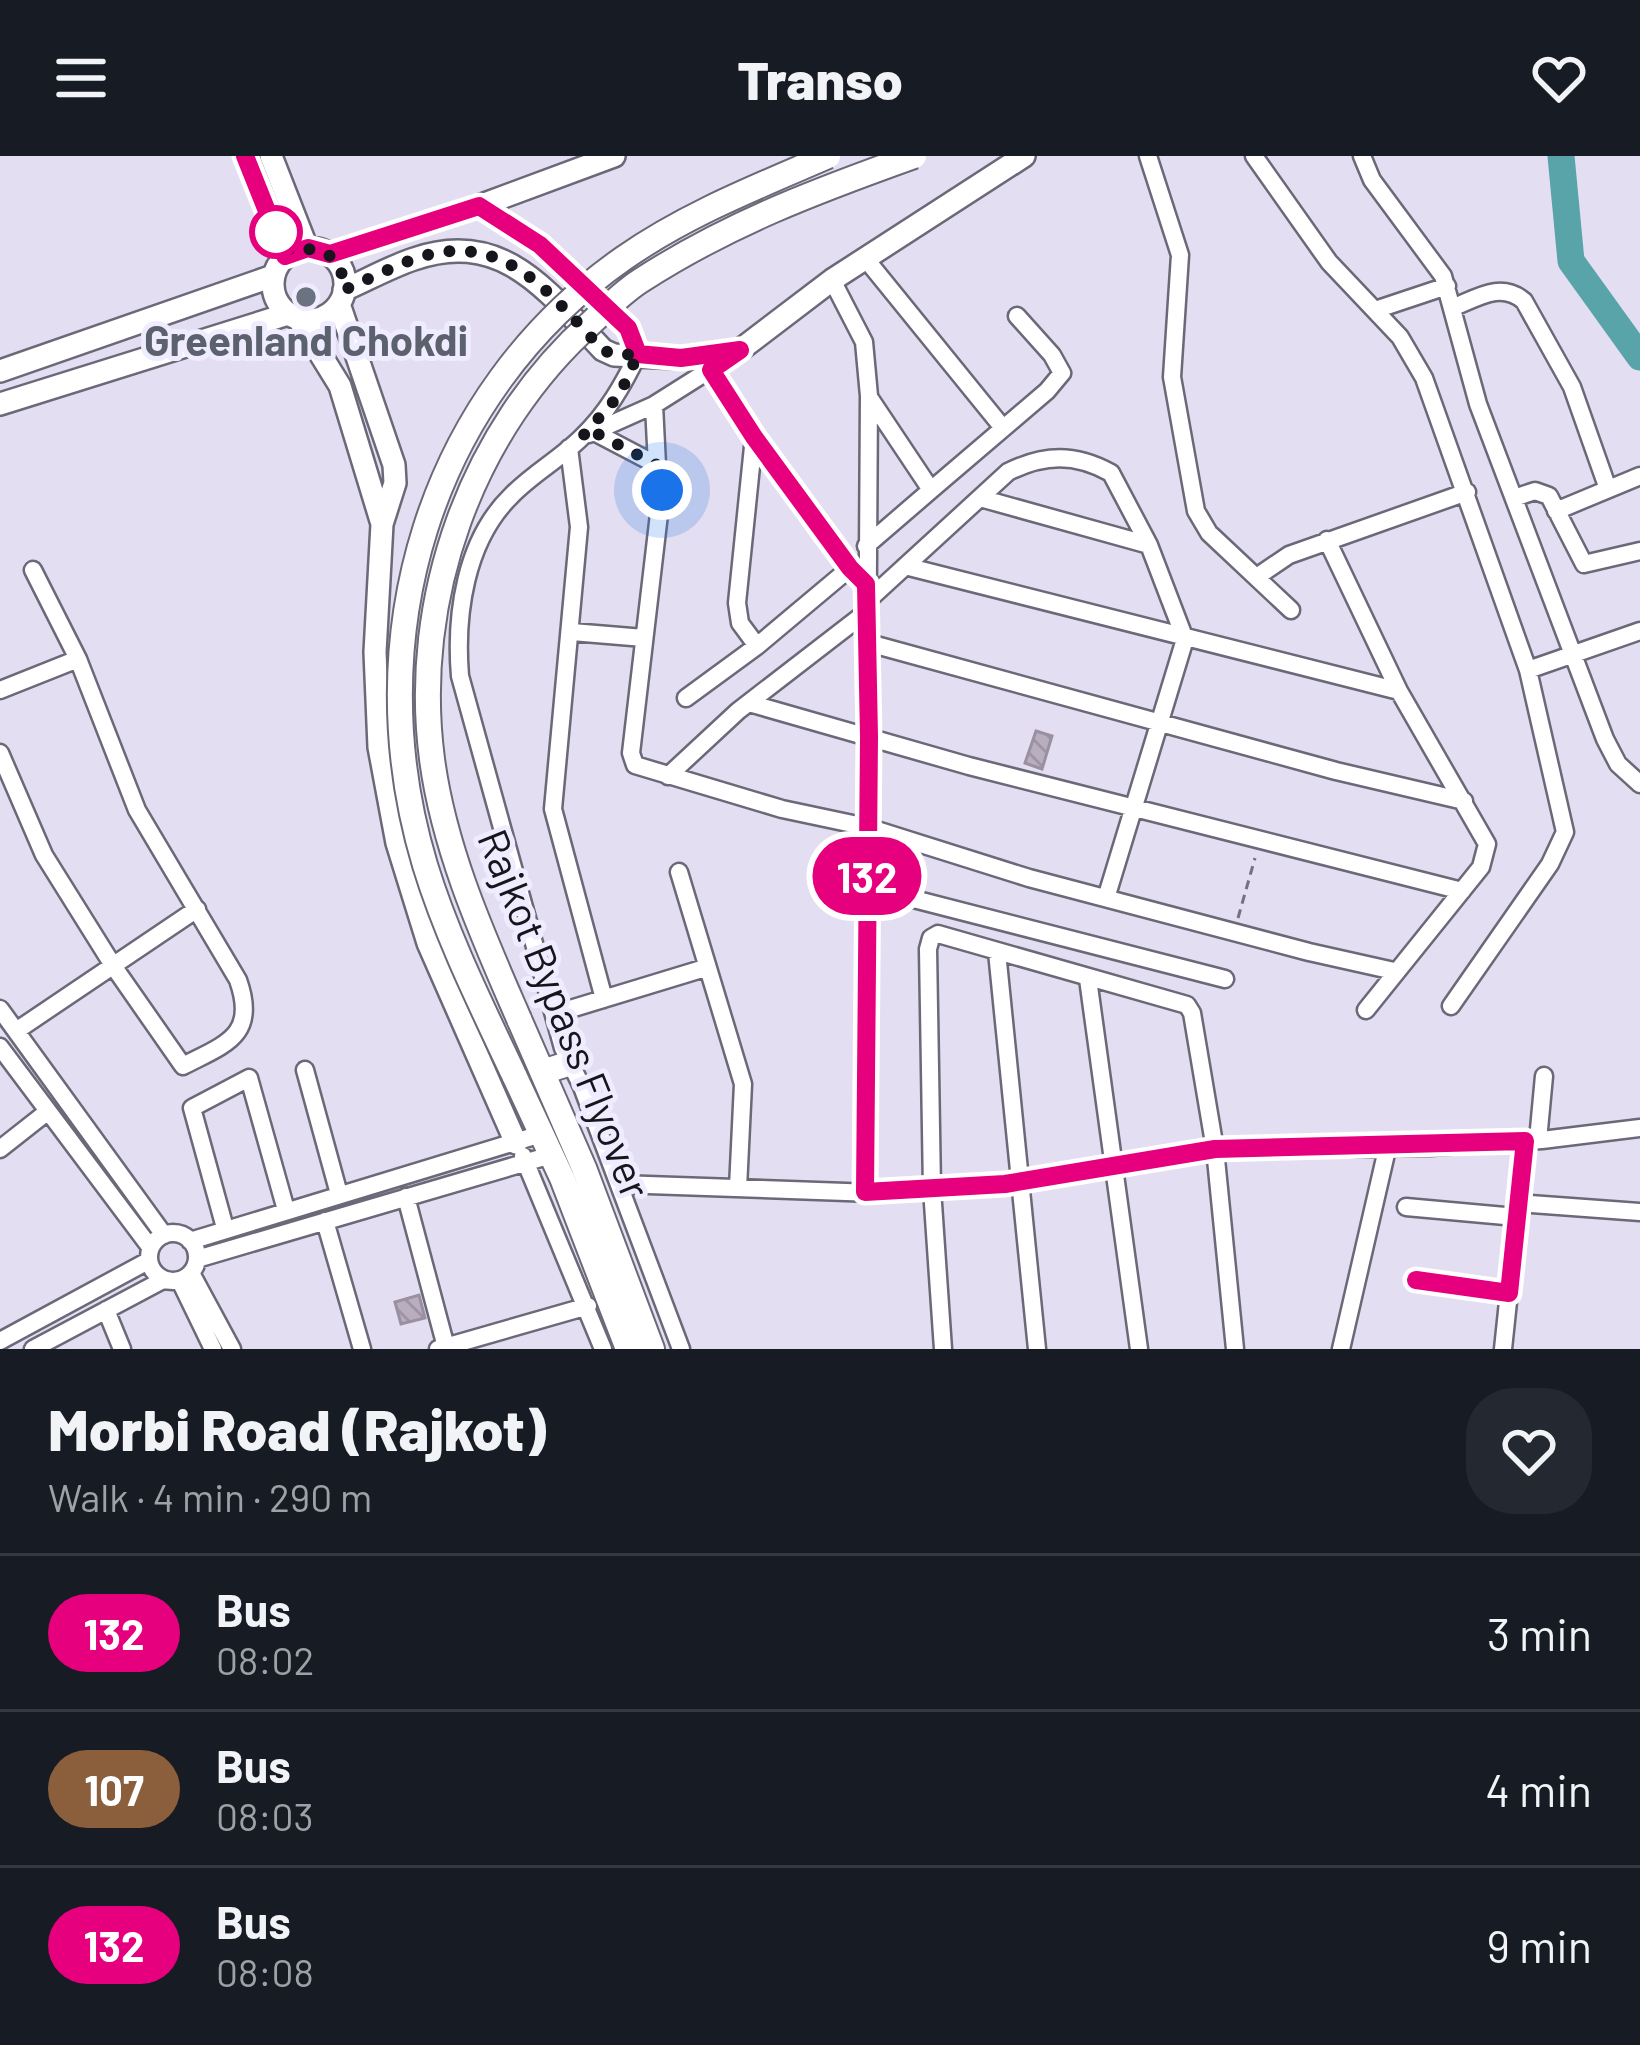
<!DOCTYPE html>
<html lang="en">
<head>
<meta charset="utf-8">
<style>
	:root { --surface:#171b24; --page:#242831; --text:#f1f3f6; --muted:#9ea1a6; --line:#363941 }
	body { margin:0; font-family:Barlow,sans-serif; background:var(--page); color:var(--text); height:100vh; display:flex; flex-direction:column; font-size:45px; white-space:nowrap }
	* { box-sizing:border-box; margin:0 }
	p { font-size:39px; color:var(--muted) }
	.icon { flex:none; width:66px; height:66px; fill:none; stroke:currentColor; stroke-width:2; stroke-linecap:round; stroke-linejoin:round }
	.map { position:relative; height:1193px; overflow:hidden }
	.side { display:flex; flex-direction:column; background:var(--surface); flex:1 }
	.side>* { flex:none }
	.badge { padding:0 24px; border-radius:39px; font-size:42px; line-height:78px }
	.you { position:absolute; width:60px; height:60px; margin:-30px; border:9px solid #fff; border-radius:50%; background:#1a73e8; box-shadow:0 0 0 18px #1a73e833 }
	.map>.badge { position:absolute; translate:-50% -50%; box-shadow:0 0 0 6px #fff }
	.round { display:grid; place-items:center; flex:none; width:126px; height:126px; border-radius:48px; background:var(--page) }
	.summary { display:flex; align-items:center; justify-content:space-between; height:204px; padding:0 48px }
	h1 { font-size:57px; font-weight:800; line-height:90px }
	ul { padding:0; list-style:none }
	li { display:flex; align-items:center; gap:36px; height:156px; padding:0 48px; border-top:3px solid var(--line) }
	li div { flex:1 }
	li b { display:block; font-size:45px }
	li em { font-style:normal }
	li .badge { min-width:132px; font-weight:700; text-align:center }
	header { display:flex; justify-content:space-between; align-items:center; height:156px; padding:0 48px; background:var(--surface); font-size:54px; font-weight:800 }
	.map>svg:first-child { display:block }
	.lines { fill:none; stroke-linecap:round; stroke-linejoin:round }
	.river { stroke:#58a4a9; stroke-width:27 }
	.building { fill:url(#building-back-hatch); stroke:#9a90a0; stroke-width:3 }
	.minor-casing { stroke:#6b6878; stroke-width:21 }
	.major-casing { stroke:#6b6878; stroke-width:26 }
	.highway-casing { stroke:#6b6878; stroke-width:28 }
	.path { stroke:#75727e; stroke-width:3; stroke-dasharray:9 6; stroke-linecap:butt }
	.minor { stroke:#fff; stroke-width:16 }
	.major { stroke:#fff; stroke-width:21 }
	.highway { stroke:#fff; stroke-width:24 }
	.highway-bridge-casing { stroke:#6b6878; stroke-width:28; stroke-linecap:butt }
	.highway-bridge { stroke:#fff; stroke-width:24 }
	.line-casing { stroke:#fff; stroke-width:27 }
	.line { stroke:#e6007e; stroke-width:18 }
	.walk { stroke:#16151b; stroke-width:12; stroke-dasharray:0 21.6 }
	.stop-dot { fill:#fff; stroke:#e6007e; stroke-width:6 }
	.worship-dot { fill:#6b7280; stroke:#f0ecff; stroke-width:4.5 }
	.labels { text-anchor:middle; stroke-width:10; stroke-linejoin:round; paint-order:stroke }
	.worship-label { font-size:42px; font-weight:bold; fill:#5b616d; stroke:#f0ecff }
	.street-label { font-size:42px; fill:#16151b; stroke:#f0ecff }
</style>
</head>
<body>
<header><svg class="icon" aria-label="menu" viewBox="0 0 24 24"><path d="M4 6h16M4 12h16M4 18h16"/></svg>Transo<svg class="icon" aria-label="heart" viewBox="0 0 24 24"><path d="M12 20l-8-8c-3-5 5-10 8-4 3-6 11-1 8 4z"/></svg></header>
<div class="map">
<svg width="1640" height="1193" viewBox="0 0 1640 1193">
	<defs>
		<pattern id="building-back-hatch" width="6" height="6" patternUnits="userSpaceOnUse" patternTransform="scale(3)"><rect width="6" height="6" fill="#b9aebf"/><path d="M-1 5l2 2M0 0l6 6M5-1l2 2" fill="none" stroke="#9e95a4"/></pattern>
	</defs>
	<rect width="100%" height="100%" fill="#e3def1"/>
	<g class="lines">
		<!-- river -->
		<path class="river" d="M1561,0L1571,105L1640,201"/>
	</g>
	<!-- building -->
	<path class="building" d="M1036,575L1052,580L1042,613L1025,607Z
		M419,1139L425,1162L401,1168L395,1146Z"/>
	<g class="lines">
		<defs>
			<path id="minor" d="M1148,0L1180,99L1172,221L1196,355L1209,377L1291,454
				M1254,0L1329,106L1400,181L1424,222L1528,514L1565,676L1550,708L1451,850
				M1362,0L1372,24L1443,120L1478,248L1605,583L1618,608L1640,628
				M479,50L540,89L628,172L638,198C623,229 607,257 582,281C560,303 532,318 511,340C465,385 455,459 460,520L563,892L582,931L681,1193
				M865,102L1003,272
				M832,124L864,186L869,240L864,1036
				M1452,152C1477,142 1501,125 1524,145L1572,231L1608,333
				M1375,154L1447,130
				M711,214L754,281L850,412L866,428
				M869,241L931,334L1047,235L1062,217L1052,199L1017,160
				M654,249L657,309
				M594,276L657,309L663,324L631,597L635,609L782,653L867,671L1029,722L1309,796L1394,815
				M589,278L654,249L719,208
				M754,281L737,447L740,467L757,490
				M569,292L579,371L553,653L604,843
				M980,342L1149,389
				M1514,342L1535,335L1549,340L1584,408L1640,395
				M1556,355L1640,320
				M1327,384L1399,535L1487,688L1481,711L1366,854
				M866,390L931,334
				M905,410L1399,535
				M1258,420L1289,399L1467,336
				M865,447L1008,316C1044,298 1075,297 1111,317L1149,389L1185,483L1107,739
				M572,476L644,482
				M865,486L1336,615L1464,645
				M1528,514L1640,475
				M0,534L78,503
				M686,542L757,490L850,412
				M749,547L969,610L1462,735
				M0,597L44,699L114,811L183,910C225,888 258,880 238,824L137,654L78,503L33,414
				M668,620L738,555L865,457
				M679,716L743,928L738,1032
				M867,731L1225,823
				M997,796L1037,1193
				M1088,823L1139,1193
				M0,853L164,1079
				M554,858L705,812
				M16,875L197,753
				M0,891L150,1091
				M305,914L339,1038
				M1538,984L1544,920
				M0,993L47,956
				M523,1000L603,1193
				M619,1028L874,1037L1005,1028L1215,993L1430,991L1542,984L1640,972
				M406,1041L446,1191
				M1518,1047L1640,1056
				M1406,1051L1516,1061
				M325,1065L362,1193
				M225,1072L192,952L249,922L286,1054
				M149 1101a24 24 0 1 1 48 0a24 24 0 1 1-48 0Z
				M190,1085L541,978
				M197,1103L551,999
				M191,1117L232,1193
				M1416,1123L1509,1137
				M180,1125L213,1193
				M106,1154L122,1193
				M0,1185L148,1105
				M33,1193L163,1124
				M438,1193L588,1150
				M943,1193L932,1033L928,793L931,782L938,778L1187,849L1192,857L1215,993L1235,1193
				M1341,1193L1388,989
				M1503,1193L1525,985"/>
			<path id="major" d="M245,0L285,100
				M271,0L307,92
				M273 128a36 36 0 1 1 72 0a36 36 0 1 1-72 0Z
				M330,98L479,50L614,0
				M344,134C367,124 390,111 414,103C503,72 548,136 603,194L614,199L681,202L740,194L832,124L1024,0
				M339,148L394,309L395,327L382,368L375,496L379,591L397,687L428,787L516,987
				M298,162L340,230L382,368
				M0,215L273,120
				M0,248L288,158"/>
			<path id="highway" d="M519,863L584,1012L652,1193
				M542,916L571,907
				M514,919L562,1022L628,1193"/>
		</defs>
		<!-- minor casing -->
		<use href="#minor" class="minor-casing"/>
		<!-- major casing -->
		<use href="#major" class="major-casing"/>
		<!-- highway casing -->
		<use href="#highway" class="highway-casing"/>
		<!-- path -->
		<path class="path" d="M1238,762L1255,702"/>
		<!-- minor -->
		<use href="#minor" class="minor"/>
		<!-- major -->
		<use href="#major" class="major"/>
		<!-- highway -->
		<use href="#highway" class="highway"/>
		<defs>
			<path id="highway-bridge" d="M519,863C483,780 444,694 432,603C411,443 471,274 592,166C607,152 623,136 640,125C728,68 816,35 914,0
				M514,919C482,851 447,781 425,709C357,483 428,239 624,102C687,58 759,30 828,0"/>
		</defs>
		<!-- highway-bridge casing -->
		<use href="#highway-bridge" class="highway-bridge-casing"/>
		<!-- highway-bridge -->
		<use href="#highway-bridge" class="highway-bridge"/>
	</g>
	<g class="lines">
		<defs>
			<path id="line" d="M245,0L285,100L308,92L330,98L479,50L540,89L628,172L638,198L681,202L740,194L711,214L754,281L850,412L866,428L869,581L865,1036L1005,1028L1215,993L1525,985L1509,1137L1416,1124"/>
		</defs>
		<!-- line casing -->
		<use href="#line" class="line-casing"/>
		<!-- line -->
		<use href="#line" class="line"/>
		<!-- walk -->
		<path class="walk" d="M276,76L292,96C322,86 344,103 344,134C367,124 390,112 414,103C503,72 548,136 603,194L614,199L638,198L620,238L582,281L594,276L657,309L662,316V334"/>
	</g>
	<!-- markers -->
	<circle class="stop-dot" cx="276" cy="76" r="24"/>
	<circle class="worship-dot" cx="306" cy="141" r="12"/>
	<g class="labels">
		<!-- worship labels -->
		<g class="worship-label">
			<text x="306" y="200">Greenland Chokdi</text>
		</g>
		<!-- street labels -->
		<g class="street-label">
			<text transform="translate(564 858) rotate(68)" y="15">Rajkot Bypass Flyover</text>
		</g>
	</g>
</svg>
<div class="you" style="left:662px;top:334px"></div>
<b class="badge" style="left:867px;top:720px;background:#e6007e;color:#fff">132</b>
</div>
<section class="side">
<div class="summary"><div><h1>Morbi Road (Rajkot)</h1><p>Walk · 4 min · 290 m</p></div><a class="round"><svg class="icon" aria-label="heart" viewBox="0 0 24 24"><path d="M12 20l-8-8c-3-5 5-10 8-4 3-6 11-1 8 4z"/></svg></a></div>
<ul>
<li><span class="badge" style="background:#e6007e;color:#fff">132</span><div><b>Bus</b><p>08:02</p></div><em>3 min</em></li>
<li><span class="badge" style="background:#8b5e3c;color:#fff">107</span><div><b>Bus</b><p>08:03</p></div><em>4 min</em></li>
<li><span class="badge" style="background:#e6007e;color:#fff">132</span><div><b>Bus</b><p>08:08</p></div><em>9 min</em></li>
</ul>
</section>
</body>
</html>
